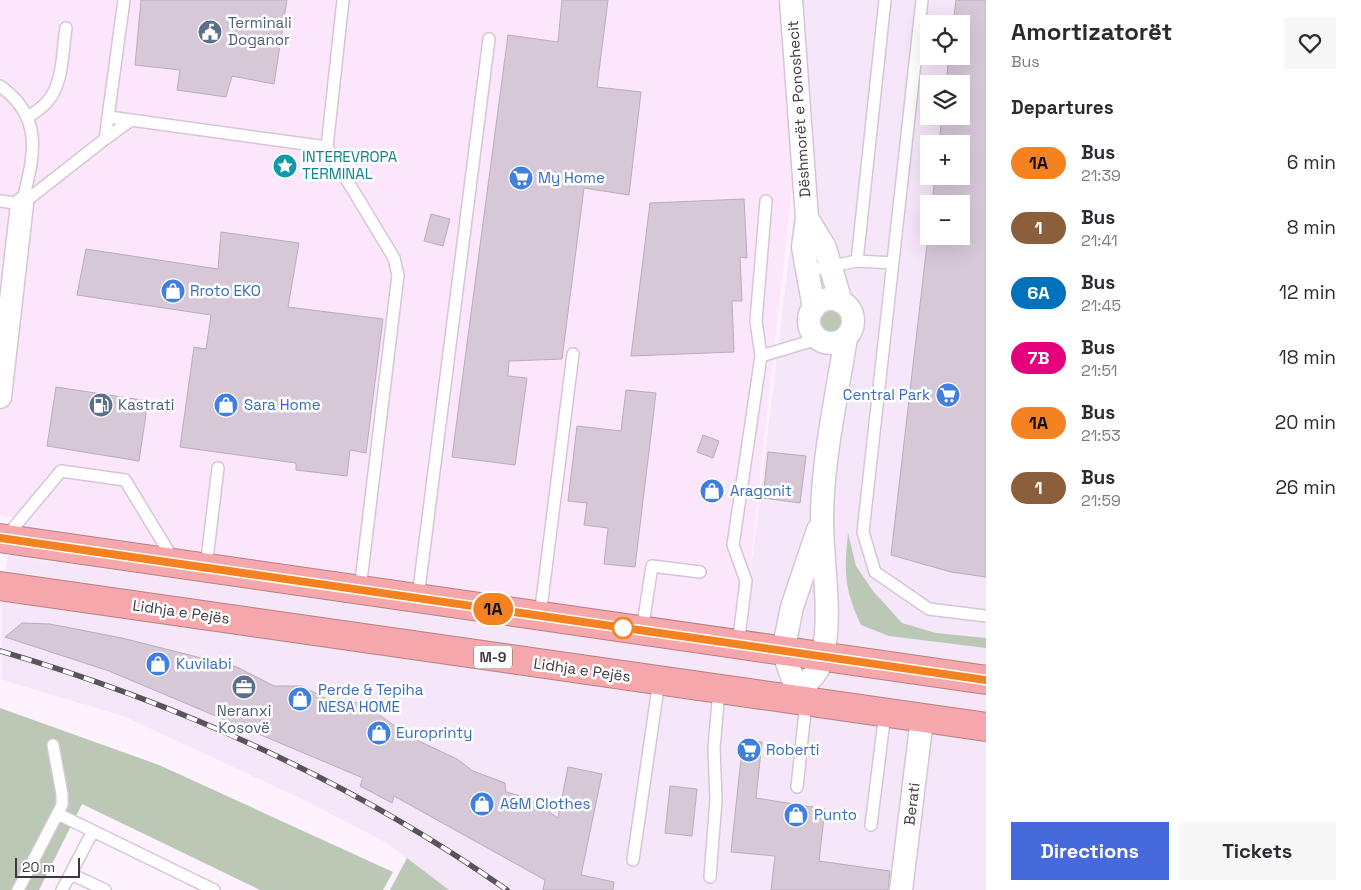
<!DOCTYPE html>
<html lang="en">
<head>
<meta charset="utf-8">
<style>
	:root { --surface:#fff; --page:#f7f7f7; --text:#2b2b33; --muted:#7c7c81; --accent:#4669dc }
	body { margin:0; font-family:"Space Grotesk",sans-serif; background:var(--page); color:var(--text); height:100vh; display:flex; flex-direction:column; font-size:19px; white-space:nowrap }
	* { box-sizing:border-box; margin:0 }
	p { font-size:16px; color:var(--muted) }
	.icon { flex:none; width:28px; height:28px; fill:none; stroke:currentColor; stroke-width:2; stroke-linecap:round; stroke-linejoin:round }
	.map { position:relative; flex:1; overflow:hidden }
	.drawer { display:flex; flex-direction:column; background:var(--surface); width:375px }
	.drawer>* { flex:none }
	.badge { padding:0 10px; border-radius:16px; font-size:18px; line-height:32px }
	.controls { position:absolute; left:920px; top:15px; display:grid; gap:10px }
	.controls a { display:grid; place-items:center; width:50px; height:50px; border-radius:0px; background:var(--surface); box-shadow:0 5px 20px #0002; font-size:25px }
	.scale { position:absolute; left:15px; bottom:12px; width:65px; box-sizing:border-box; padding-left:5px; border:2px solid #3e383e; border-top:0; font-size:14px; line-height:18px; white-space:nowrap; color:#3e383e; -webkit-text-stroke:4px #fff; paint-order:stroke }
	.map>.badge { position:absolute; translate:-50% -50%; box-shadow:0 0 0 2px #fff }
	h2 { padding:0 25px; font-size:19px; line-height:45px }
	.round { display:grid; place-items:center; flex:none; width:52px; height:52px; border-radius:0px; background:var(--page) }
	.headline { display:flex; align-items:center; justify-content:space-between; height:85px; padding:0 25px }
	h1 { font-size:24px; font-weight:700; line-height:38px }
	.action { display:flex; gap:10px; margin-top:auto; padding:10px 25px }
	.action a { flex:1; height:58px; border-radius:0px; background:var(--accent); color:#fff; font-size:20px; font-weight:700; line-height:58px; text-align:center }
	.action a+a { background:var(--page); color:var(--text) }
	ul { padding:0; list-style:none }
	li { display:flex; align-items:center; gap:15px; height:65px; padding:0 25px }
	li div { flex:1 }
	li b { display:block; font-size:19px }
	li em { font-style:normal }
	li .badge { min-width:55px; font-weight:700; text-align:center }
	main { display:flex; flex:1; min-height:0 }
	.map>svg:first-child { display:block }
	.built { fill:#fbe6fc }
	.industrial { fill:#f6e6f9; fill-rule:evenodd }
	.green { fill:#bbc8b6 }
	.building { fill:#d7c8d8; stroke:#baacbb }
	.lines { fill:none; stroke-linecap:round; stroke-linejoin:round }
	.lane-casing { stroke:#d5c6d6; stroke-width:14 }
	.street-casing { stroke:#d5c6d6; stroke-width:25 }
	.highway-casing { stroke:#b58085; stroke-width:30 }
	.lane { stroke:#fff; stroke-width:11 }
	.street { stroke:#fff; stroke-width:22 }
	.highway { stroke:#f5a7ab; stroke-width:28 }
	.rail-casing { stroke:#5a535a; stroke-width:5.5 }
	.rail { stroke:#fff; stroke-width:4; stroke-dasharray:11; stroke-linecap:butt }
	.line-casing { stroke:#fff; stroke-width:11 }
	.line { stroke:#f58220; stroke-width:8 }
	.stop-dot { fill:#fff; stroke:#f58220; stroke-width:2.5 }
	.labels { text-anchor:middle; stroke-width:5; stroke-linejoin:round; paint-order:stroke }
	.shield { fill:#fff; stroke:#787478; stroke-width:1 }
	.shield-label { font-size:14px; font-weight:bold; fill:#3e383e }
	.service-label { font-size:15px; fill:#4e5e75; stroke:#fff; text-anchor:start }
	.street-label { font-size:15px; fill:#3e383e; stroke:#fff }
	.culture-label { font-size:15px; fill:#0d838f; stroke:#fff; text-anchor:start }
	.shop-label { font-size:15px; fill:#366cbe; stroke:#fff; text-anchor:start }
</style>
</head>
<body>
<main>
<div class="map">
<svg width="986" height="890" viewBox="0 0 986 890">
	<rect width="100%" height="100%" fill="#fef2ff"/>
	<!-- built -->
	<path class="built" d="M0,0H788L798,134L740,659L8,557L29,520L0,515Z"/>
	<!-- industrial -->
	<path class="industrial" d="M795,0H986V890H448L387,843L302,799L123,716L2,680L1,600L8,557L740,658L804,134ZM929,24H961V56H929ZM929,84H961V116H929ZM929,144H961V176H929ZM929,204H961V236H929Z"/>
	<!-- green -->
	<path class="green" d="M817 325a14 14 0 1 1 28 0a14 14 0 1 1-28 0Z
		M848,533L856,566L873,591L902,623L936,633L986,638V648L889,636L861,625C844,589 844,572 848,533Z
		M0,708L159,765L393,872L383,890H260L82,804L39,890H0Z
		M407,858L449,890H390Z"/>
	<!-- building -->
	<path class="building" d="M141,0H287L274,84L232,76L226,97L177,90L180,70L135,65Z
		M562,0H608L597,87L641,92L629,195L584,188L562,359L509,361L508,376L527,378L515,465L452,457L508,35L558,42Z
		M956,0H986V577L951,572L891,555L928,236H961V204H932L935,176H961V144H939L942,116H961V84H946L949,56H961V24H953Z
		M744,199L747,258L740,257L742,301H732L734,352L631,356L650,203Z
		M431,214L450,219L443,246L424,241Z
		M221,232L299,243L288,307L383,319L366,453L350,450L347,476L296,470V463L180,447L194,347L206,349L211,315L77,295L86,249L218,269Z
		M56,387L148,401L139,461L47,446Z
		M626,390L656,393L635,567L604,564L608,528L584,525L587,503L568,501L577,426L621,431Z
		M703,435L719,441L713,458L697,452Z
		M768,452L806,456L800,503L763,498Z
		M22,623L50,624L122,638L237,667L274,686H301L331,701L363,703L410,737L457,759L473,771L505,783L506,792L528,798L558,818L568,767L602,774L581,875L614,882L613,890H543L545,880L394,796L392,803L360,786L363,778L109,671L5,637Z
		M743,740L762,742L756,798L825,809L819,861L890,871L888,890H771L775,856L731,852Z
		M670,786L697,789L692,836L665,833Z"/>
	<g class="lines">
		<defs>
			<path id="lane" d="M922,0L863,532L875,572L929,609L986,616
				M0,86C46,119 33,158 22,204
				M109,117L327,147L343,0
				M27,118C33,113 41,109 46,103C64,85 62,51 66,28
				M105,139L131,120
				M327,147L394,258L398,275L360,589
				M0,201L22,204L105,139L124,0
				M857,261L885,0
				M806,271L857,261L893,263
				M761,356L756,321L766,201
				M5,538L61,471L125,480L173,559
				M206,567L218,468
				M418,597L489,39
				M540,616L573,354
				M642,631L652,566L700,572
				M738,645L746,581L733,545L761,356L818,339
				M797,787L806,702
				M58,814L93,831L62,890
				M871,825L885,713
				M93,831L214,890
				M633,860L659,681
				M71,874L105,890
				M710,877L716,800L714,748L719,690
				M18,890L62,805V794L53,745"/>
			<path id="street" d="M791,0L807,218L803,247L814,308
				M807,218L825,248L841,302
				M809 321a22 22 0 1 1 44 0a22 22 0 1 1-44 0Z
				M0,397L22,204
				M810,697L794,682L783,651L792,607L818,530
				M784,699C801,688 819,677 823,655C832,610 822,564 822,519C822,462 837,394 846,338
				M901,890L922,719"/>
			<path id="highway" d="M0,538L986,680
				M0,586L986,727"/>
		</defs>
		<!-- lane casing -->
		<use href="#lane" class="lane-casing"/>
		<!-- street casing -->
		<use href="#street" class="street-casing"/>
		<!-- highway casing -->
		<use href="#highway" class="highway-casing"/>
		<!-- lane -->
		<use href="#lane" class="lane"/>
		<!-- street -->
		<use href="#street" class="street"/>
		<!-- highway -->
		<use href="#highway" class="highway"/>
		<defs>
			<path id="rail" d="M0,651C180,704 353,782 507,890"/>
		</defs>
		<!-- rail casing -->
		<use href="#rail" class="rail-casing"/>
		<!-- rail -->
		<use href="#rail" class="rail"/>
	</g>
	<g class="lines">
		<defs>
			<path id="line" d="M0,538L986,680"/>
		</defs>
		<!-- line casing -->
		<use href="#line" class="line-casing"/>
		<!-- line -->
		<use href="#line" class="line"/>
	</g>
	<!-- icons -->
	<defs>
		<symbol id="civic-disc" viewBox="-11 -11 22 22"><circle r="9.5" fill="#5c6f8a" stroke="#fff"/><path d="M-.6-6.5H3V-4.5H.6V-3L4-1V1h2V6H-6V1h2V-1L-.6-3ZM-1.2 2.5V6h2.4V2.5Z" fill="#fff"/></symbol>
		<symbol id="sight-disc" viewBox="-11 -11 22 22"><circle r="9.5" fill="#0f9aa8" stroke="#fff"/><path d="M0-6L1.8-2.2L6-1.7L2.9 1.2L3.7 5.4L0 3.3L-3.7 5.4L-2.9 1.2L-6-1.7L-1.8-2.2Z" fill="#fff"/></symbol>
		<symbol id="supermarket-disc" viewBox="-11 -11 22 22"><circle r="9.5" fill="#3f7fe0" stroke="#fff"/><path d="M-6-5.5h2.5l.6 2H6L4.5 2H-2.5L-4.4-4H-6ZM-1.5 3.2a1.3 1.3 0 1 0 .1 0ZM3 3.2a1.3 1.3 0 1 0 .1 0Z" fill="#fff"/></symbol>
		<symbol id="shop-disc" viewBox="-11 -11 22 22"><circle r="9.5" fill="#3f7fe0" stroke="#fff"/><path d="M-5-2.5h2.3a2.7 3.5 0 0 1 5.4 0H5L5.5 6h-11ZM-1.5-2.5h3a1.5 2.3 0 0 0-3 0Z" fill="#fff"/></symbol>
		<symbol id="fuel-disc" viewBox="-11 -11 22 22"><circle r="9.5" fill="#5c6f8a" stroke="#fff"/><path d="M-5.5-6h7V0h2V4h1.3V-2.5L3-4.5l.8-.8L6-3V5H2.5V1h-1V6h-7ZM-4.2-4.7v3.2H.2V-4.7Z" fill="#fff"/></symbol>
		<symbol id="office-disc" viewBox="-11 -11 22 22"><circle r="9.5" fill="#5c6f8a" stroke="#fff"/><path d="M-6-3h4V-5.5h4V-3h4V5H-6ZM-1-4.5V-3h2v-1.5ZM-6 0V1H6V0Z" fill="#fff"/></symbol>
	</defs>
	<g fill-rule="evenodd">
		<use href="#civic-disc" x="196" y="18" width="28" height="28"/>
		<use href="#sight-disc" x="271" y="152" width="28" height="28"/>
		<use href="#supermarket-disc" x="507" y="164" width="28" height="28"/>
		<use href="#shop-disc" x="159" y="277" width="28" height="28"/>
		<use href="#supermarket-disc" x="934" y="381" width="28" height="28"/>
		<use href="#fuel-disc" x="87" y="391" width="28" height="28"/>
		<use href="#shop-disc" x="212" y="391" width="28" height="28"/>
		<use href="#shop-disc" x="698" y="477" width="28" height="28"/>
		<use href="#shop-disc" x="144" y="650" width="28" height="28"/>
		<use href="#office-disc" x="230" y="673" width="28" height="28"/>
		<use href="#shop-disc" x="286" y="685" width="28" height="28"/>
		<use href="#shop-disc" x="365" y="719" width="28" height="28"/>
		<use href="#supermarket-disc" x="735" y="736" width="28" height="28"/>
		<use href="#shop-disc" x="468" y="790" width="28" height="28"/>
		<use href="#shop-disc" x="782" y="801" width="28" height="28"/>
	</g>
	<!-- markers -->
	<circle class="stop-dot" cx="623" cy="628" r="10"/>
	<g class="labels">
		<!-- shield labels -->
		<rect class="shield" x="474" y="645.5" width="38" height="23" rx="4"/>
		<g class="shield-label">
			<text x="493" y="662">M-9</text>
		</g>
		<!-- service labels -->
		<g class="service-label">
			<text x="228" y="28">Terminali<tspan x="228" dy="17">Doganor</tspan></text>
			<text x="118" y="410">Kastrati</text>
			<text x="244" y="716" text-anchor="middle">Neranxi<tspan x="244" dy="17">Kosovë</tspan></text>
		</g>
		<!-- street labels -->
		<g class="street-label">
			<text transform="translate(799 109) rotate(-94)" y="5">Dëshmorët e Ponoshecit</text>
			<text transform="translate(181 612) rotate(8)" y="5">Lidhja e Pejës</text>
			<text transform="translate(582 670) rotate(8)" y="5">Lidhja e Pejës</text>
			<text transform="translate(912 804) rotate(-83)" y="5">Berati</text>
		</g>
		<!-- culture labels -->
		<g class="culture-label">
			<text x="302" y="162">INTEREVROPA<tspan x="302" dy="17">TERMINAL</tspan></text>
		</g>
		<!-- shop labels -->
		<g class="shop-label">
			<text x="538" y="183">My Home</text>
			<text x="190" y="296">Rroto EKO</text>
			<text x="930" y="400" text-anchor="end">Central Park</text>
			<text x="244" y="410">Sara Home</text>
			<text x="730" y="496">Aragonit</text>
			<text x="176" y="669">Kuvilabi</text>
			<text x="318" y="695">Perde &amp; Tepiha<tspan x="318" dy="17">NESA HOME</tspan></text>
			<text x="396" y="738">Europrinty</text>
			<text x="766" y="755">Roberti</text>
			<text x="500" y="809">A&amp;M Clothes</text>
			<text x="814" y="820">Punto</text>
		</g>
	</g>
</svg>
<div class="controls">
<a><svg class="icon" aria-label="locate" viewBox="0 0 24 24"><circle cx="12" cy="12" r="6"/><path d="M12 2v4M12 18v4M2 12h4M18 12h4"/></svg></a>
<a><svg class="icon" aria-label="layers" viewBox="0 0 24 24"><path d="M12 4l9 5-9 5-9-5zM3 14l9 5 9-5"/></svg></a>
<a>+</a>
<a>−</a>
</div>
<div class="scale">20 m</div>
<b class="badge" style="left:493px;top:609px;background:#f58220;color:#111">1A</b>
</div>
<section class="drawer">
<div class="headline"><div><h1>Amortizatorët</h1><p>Bus</p></div><a class="round"><svg class="icon" aria-label="heart" viewBox="0 0 24 24"><path d="M12 20l-8-8c-3-5 5-10 8-4 3-6 11-1 8 4z"/></svg></a></div>
<h2>Departures</h2>
<ul>
<li><span class="badge" style="background:#f58220;color:#111">1A</span><div><b>Bus</b><p>21:39</p></div><em>6 min</em></li>
<li><span class="badge" style="background:#8b5e3c;color:#fff">1</span><div><b>Bus</b><p>21:41</p></div><em>8 min</em></li>
<li><span class="badge" style="background:#0072bc;color:#fff">6A</span><div><b>Bus</b><p>21:45</p></div><em>12 min</em></li>
<li><span class="badge" style="background:#e6007e;color:#fff">7B</span><div><b>Bus</b><p>21:51</p></div><em>18 min</em></li>
<li><span class="badge" style="background:#f58220;color:#111">1A</span><div><b>Bus</b><p>21:53</p></div><em>20 min</em></li>
<li><span class="badge" style="background:#8b5e3c;color:#fff">1</span><div><b>Bus</b><p>21:59</p></div><em>26 min</em></li>
</ul>
<div class="action"><a>Directions</a><a>Tickets</a></div>
</section>
</main>
</body>
</html>
